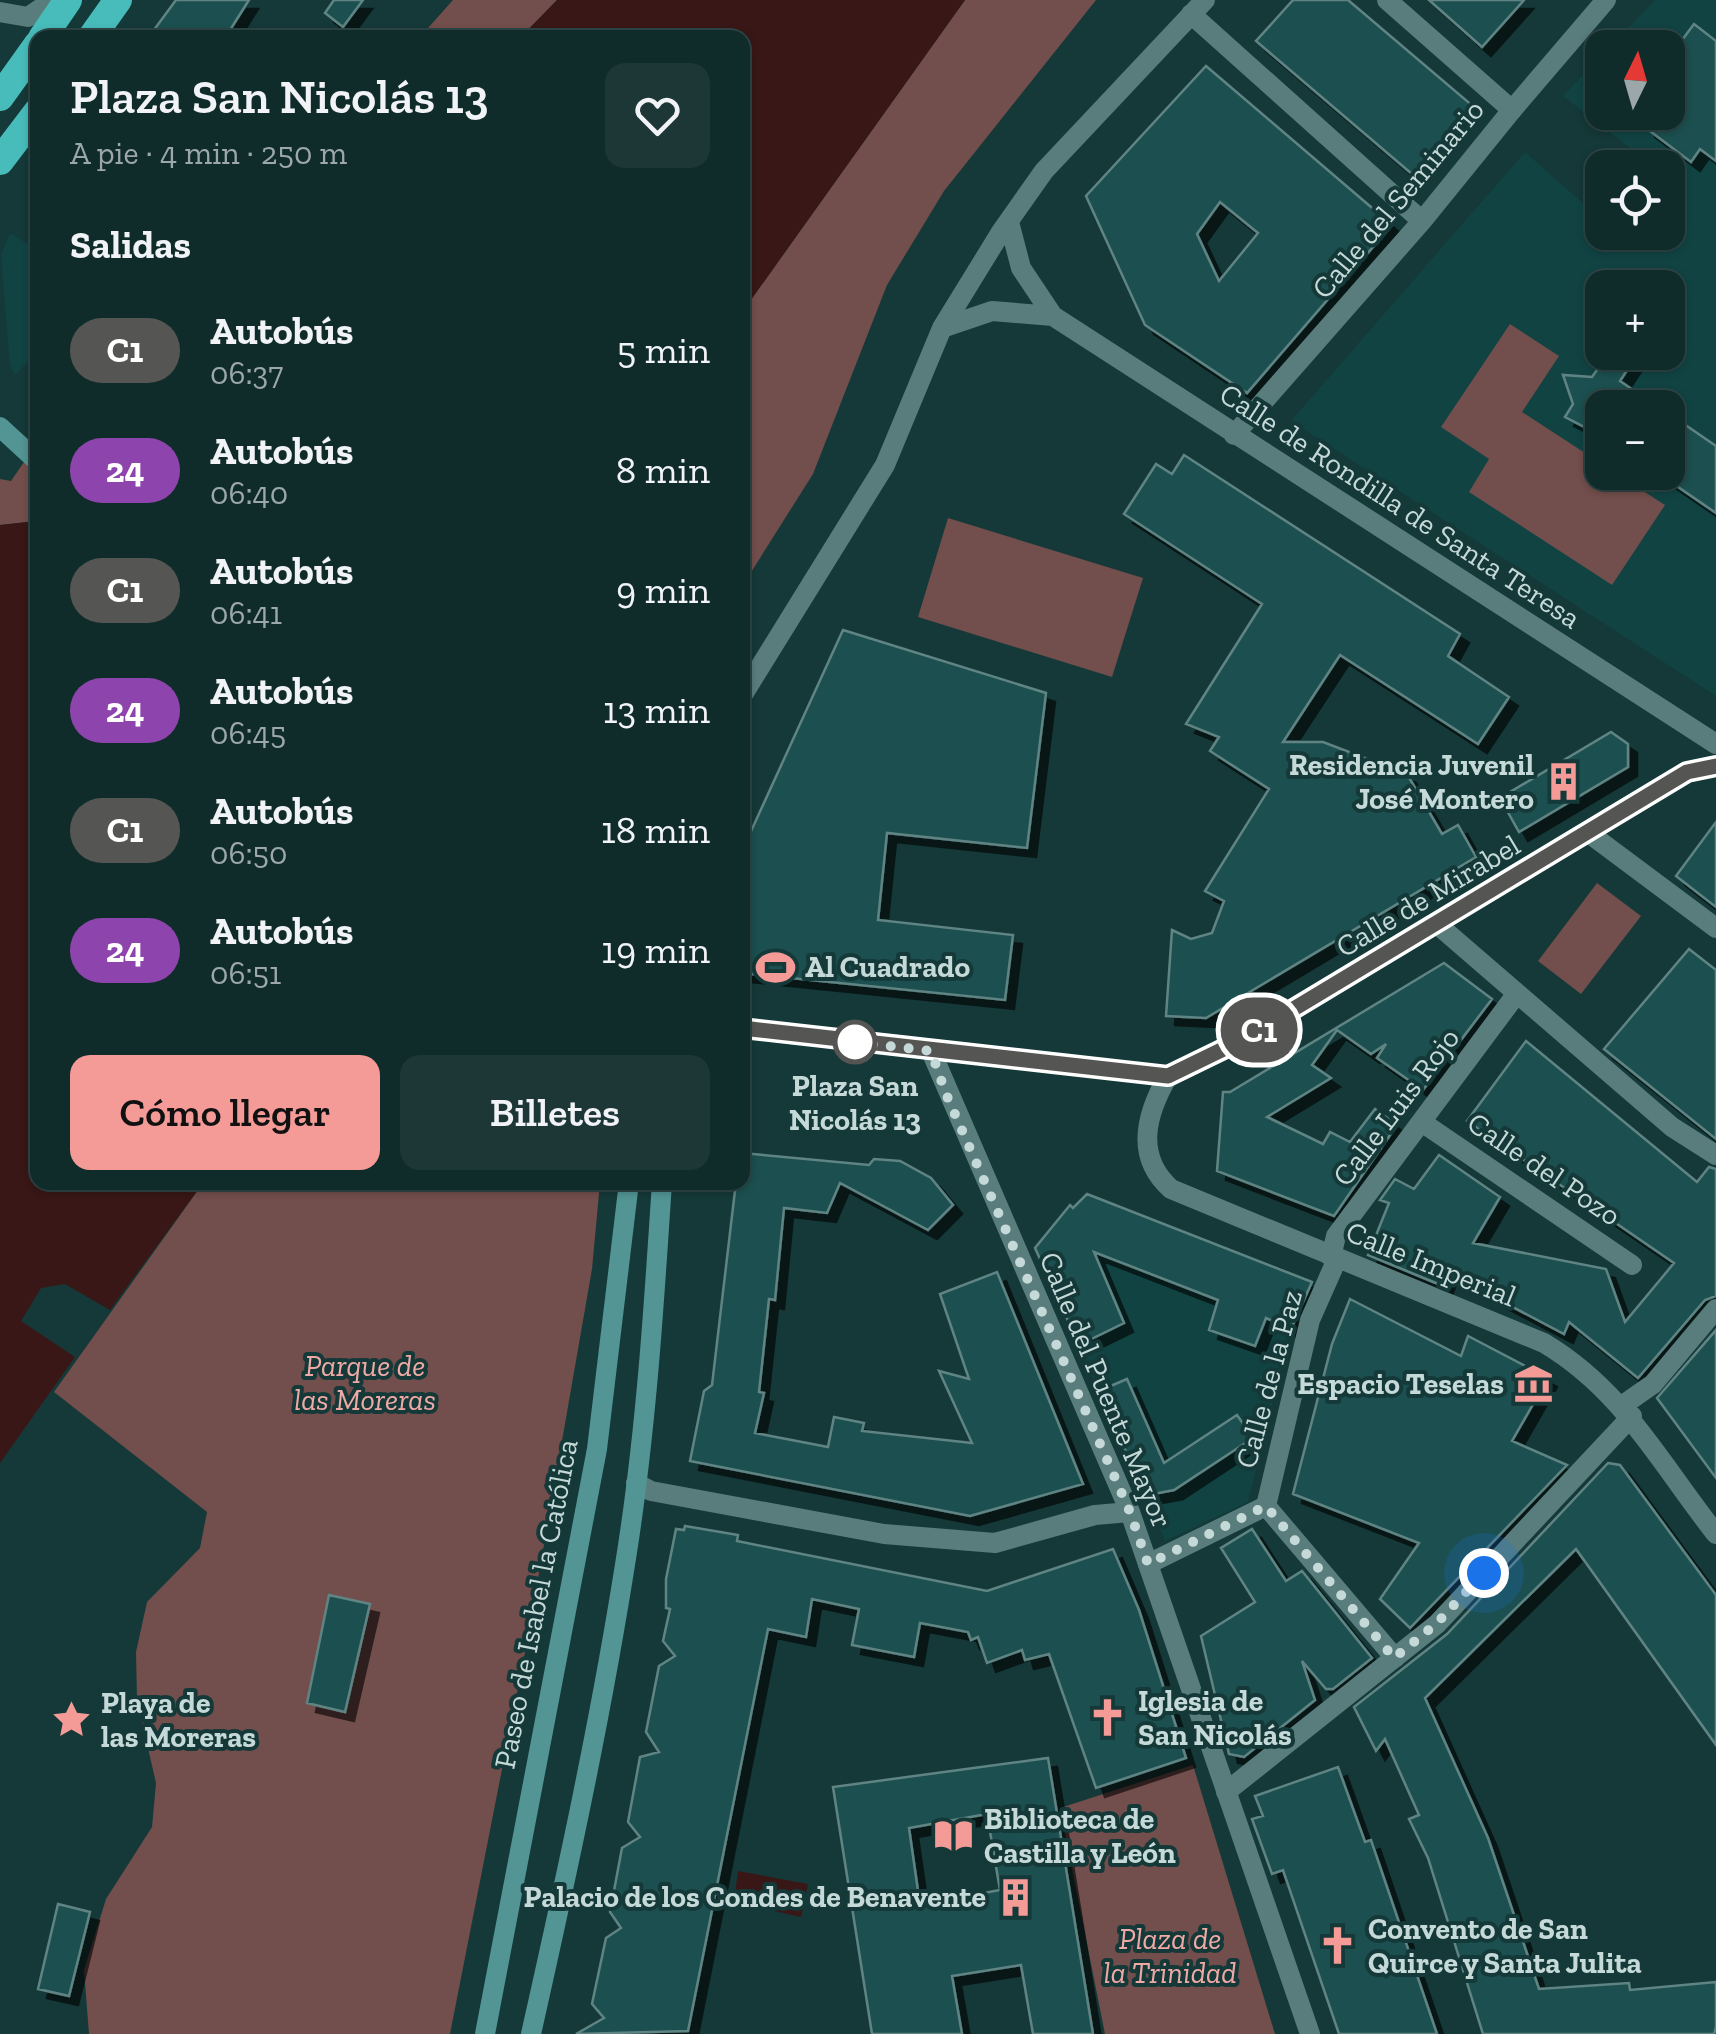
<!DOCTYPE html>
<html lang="es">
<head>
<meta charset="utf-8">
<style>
	:root { --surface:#0f2b2a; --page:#1d3736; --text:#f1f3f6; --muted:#9ba7a8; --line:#2f4747; --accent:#f59b97 }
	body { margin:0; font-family:"Zilla Slab",serif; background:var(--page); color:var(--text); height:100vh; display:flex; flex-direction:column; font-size:38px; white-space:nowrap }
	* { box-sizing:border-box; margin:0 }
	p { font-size:32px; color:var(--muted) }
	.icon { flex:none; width:55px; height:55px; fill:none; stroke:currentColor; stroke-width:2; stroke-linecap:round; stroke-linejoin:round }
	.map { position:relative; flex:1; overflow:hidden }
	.drawer { position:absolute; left:30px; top:30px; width:720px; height:1160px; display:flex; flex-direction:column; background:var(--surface); border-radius:20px; box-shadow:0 2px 8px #0004,0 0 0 2px var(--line) }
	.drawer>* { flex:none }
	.badge { padding:0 20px; border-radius:32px; font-size:35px; line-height:65px }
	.needle { width:65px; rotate:5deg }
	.buttons { position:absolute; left:1585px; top:30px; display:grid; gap:20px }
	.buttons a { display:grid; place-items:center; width:100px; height:100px; border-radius:20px; background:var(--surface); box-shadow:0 2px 8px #0004,0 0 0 2px var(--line); font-size:50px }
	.you { position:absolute; width:50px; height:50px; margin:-25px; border:8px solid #fff; border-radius:50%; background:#1a73e8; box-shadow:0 0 0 15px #1a73e833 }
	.map>.badge { position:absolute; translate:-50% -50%; box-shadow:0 0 0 5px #fff }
	h2 { padding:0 40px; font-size:38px; line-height:90px }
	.round { display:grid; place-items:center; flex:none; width:105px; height:105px; border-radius:20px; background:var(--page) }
	.headline { display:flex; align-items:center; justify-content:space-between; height:170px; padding:0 40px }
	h1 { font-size:48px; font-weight:600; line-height:75px }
	.button { display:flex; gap:20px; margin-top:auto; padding:20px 40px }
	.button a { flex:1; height:115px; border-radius:20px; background:var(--accent); color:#111; font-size:40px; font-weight:600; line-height:115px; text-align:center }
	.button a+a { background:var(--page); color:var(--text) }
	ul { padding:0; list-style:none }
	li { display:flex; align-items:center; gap:30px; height:120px; padding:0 40px }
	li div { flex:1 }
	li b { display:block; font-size:38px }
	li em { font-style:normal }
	li .badge { min-width:110px; font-weight:700; text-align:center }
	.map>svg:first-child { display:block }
	.built { fill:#114343; fill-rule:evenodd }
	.green { fill:#724e4c }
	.water { fill:#381716 }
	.building { fill:#1d4f4f; stroke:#5f8483; stroke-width:2.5; fill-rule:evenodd; filter:url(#shadow) }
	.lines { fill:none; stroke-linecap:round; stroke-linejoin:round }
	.pedestrian { stroke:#587d7c; stroke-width:20 }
	.minor { stroke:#587d7c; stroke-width:20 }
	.secondary { stroke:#529594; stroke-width:20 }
	.trunk { stroke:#47bcbb; stroke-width:28 }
	.line-casing { stroke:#fff; stroke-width:22 }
	.line { stroke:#555553; stroke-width:15 }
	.walk { stroke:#c5d9d8; stroke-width:10; stroke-dasharray:0 18 }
	.stop-dot { fill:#fff; stroke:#555553; stroke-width:5 }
	.labels { text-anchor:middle; stroke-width:8; stroke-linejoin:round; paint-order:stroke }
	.street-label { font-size:30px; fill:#c5d9d8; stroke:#143938 }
	.poi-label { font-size:30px; font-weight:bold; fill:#c5d9d8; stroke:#143938; text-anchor:start }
	.stop-label { font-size:30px; font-weight:bold; fill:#c5d9d8; stroke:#143938 }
	.park-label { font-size:30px; font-style:italic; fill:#f0aaa6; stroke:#143938 }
</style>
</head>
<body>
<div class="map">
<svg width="1716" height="2034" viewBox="0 0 1716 2034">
	<defs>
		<filter id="shadow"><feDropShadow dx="9" dy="9" stdDeviation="0" flood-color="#0009"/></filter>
	</defs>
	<rect width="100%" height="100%" fill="#143938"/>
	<!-- built -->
	<path class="built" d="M1655,0H1716V696L1291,421L1525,152L1595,214L1602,206V232H1668V168L1636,167L1643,158L1563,96L1602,55V112H1668V48L1610,47ZM1602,288H1668V352H1602ZM1602,408H1668V472H1602Z
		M10,233L37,250V352L15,375L10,365L1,254Z
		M1087,1194L1312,1281L1291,1329L1248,1502L1165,1541L1035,1248L1070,1205L1073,1207Z"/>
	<!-- green -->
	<path class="green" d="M453,0H557L521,37H420Z
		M965,0H1096L944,191L887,285L813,474L743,585V311Z
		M1510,324L1559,356L1522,412L1602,464V472L1615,473L1665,505L1612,585L1469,492L1489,459L1441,427Z
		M37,443V521L0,525V479L11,481Z
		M948,518L1143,578L1112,677L918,617Z
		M1597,883L1641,916L1581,994L1538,961Z
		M203,1183H600L592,1269L527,1642L450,2034H89L84,1970L106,1899L152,1827L156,1783L137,1700L136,1652L147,1602L200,1548L207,1512L54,1392Z
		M1193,1765L1275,2034H1105L1060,1808Z"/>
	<!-- water -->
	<path class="water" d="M557,0H965L743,311L742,38L521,37Z
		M37,521L38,1182L203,1183L110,1310L65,1284L41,1288L21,1321L75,1357L0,1463V525Z
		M738,1871L808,1884L801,1917L734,1902Z"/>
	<!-- building -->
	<path class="building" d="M176,0H249L225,38H148Z
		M334,0H363L343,27L325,13Z
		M1293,0H1348L1474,107L1412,174L1256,41Z
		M1429,0H1524L1482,47Z
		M1694,24L1716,41V161L1700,149L1691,162L1646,128L1658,112H1668V59Z
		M1206,66L1392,225L1247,393L1145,325L1086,196ZM1220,202L1258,233L1219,281L1197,234Z
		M1610,352H1639L1620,381L1659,408H1602V436L1565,417L1573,404L1563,375L1592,377Z
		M1668,413L1716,446V513L1668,480Z
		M1184,455L1460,634L1448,656L1509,697L1478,744L1340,655L1283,742H1323L1407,774L1442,834L1458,825L1476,857L1206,1018L1166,1016L1172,930L1191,939L1212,933L1224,901L1205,891L1269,789L1210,751L1219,737L1186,724L1262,604L1124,514L1156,464L1172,474Z
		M843,630L1046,693L1027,848L887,833L878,920L1013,935L1005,1000L742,973V851Z
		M1611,732L1628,744V767L1519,832L1500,798Z
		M1716,822V907L1676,876Z
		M1689,949L1716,970V1139L1604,1049Z
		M1444,963L1492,999L1423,1090L1377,1058L1386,1044L1371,1054L1337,1030L1312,1065L1331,1078L1267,1117L1323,1144L1330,1132L1350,1142L1375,1109L1397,1125L1334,1216L1217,1171L1223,1092H1230Z
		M1526,1041L1697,1182L1709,1167L1716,1169V1296L1705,1300L1638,1378L1569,1322L1564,1334L1448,1273L1443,1286L1368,1255L1389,1203L1380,1200L1395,1179L1414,1189L1439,1155L1500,1197L1473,1243L1606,1269L1625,1322L1674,1263L1467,1121Z
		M742,1153L869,1165L874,1159L900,1161L931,1178L953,1205L928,1230L840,1183L827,1213L784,1208L775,1300L769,1299L759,1392L764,1393L755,1433L828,1447L834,1417L864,1423L862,1431L972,1443L939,1371L969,1379L940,1294L997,1272L1083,1484L970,1516L690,1461L704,1391L712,1385L736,1182H742Z
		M1087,1194L1312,1282L1291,1329L1266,1318L1255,1346L1209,1330L1218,1300L1094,1252L1124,1323L1079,1345L1035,1248L1070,1205L1073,1208Z
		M1350,1299L1461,1356L1468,1336L1548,1378L1512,1441L1567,1465L1410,1628L1380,1599L1419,1543L1293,1494L1332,1344Z
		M1716,1330V1478L1657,1398Z
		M1127,1379L1164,1463L1237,1415L1253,1438L1174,1490L1154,1494L1139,1481L1099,1391Z
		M1608,1463L1620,1465L1716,1595V1745L1576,1549L1425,1698L1488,1838L1539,1989L1629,1983L1630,1990L1716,1982V2027L1714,2034H1483L1428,1858L1409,1819L1419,1815L1385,1739L1376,1751L1354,1707L1447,1634Z
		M685,1526L738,1535L737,1541L987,1591L1113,1549L1139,1610L1186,1758L1096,1788L1049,1654L1025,1660L1022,1650L987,1663L978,1637L971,1640L968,1632L920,1623L914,1657L852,1645L859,1609L812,1599L806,1637L768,1629L688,2031L576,2034L604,2018L592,2004L606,1938L621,1928L610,1912L622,1848L640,1837L628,1822L640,1757L659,1752L646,1732L659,1666L675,1656L663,1641L670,1609L666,1608V1579L676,1529L684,1530Z
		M1252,1529L1286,1581L1302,1571L1372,1658L1333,1689H1326L1302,1661L1315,1700L1244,1757L1229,1754L1201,1636L1255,1602L1221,1548Z
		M329,1595L370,1604L345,1712L307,1703Z
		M1048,1758L1093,2034H1033L1021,1965L952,1976L962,2034H872L833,1787ZM987,1814L1000,1890L920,1905L909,1828Z
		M1338,1767L1365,1842L1371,1840L1437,2034H1339L1283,1870L1272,1874L1252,1819L1263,1816L1255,1796Z
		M58,1904L90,1912L69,1996L38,1989Z"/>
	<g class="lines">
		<!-- pedestrian -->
		<path class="pedestrian" d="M1512,110L1606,0
			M1148,1564L1266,1506L1395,1658
			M1226,1792L1437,1624L1632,1416"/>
		<!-- minor -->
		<path class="minor" d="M0,12L28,17L53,0
			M1191,14L1422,221
			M1009,222L1021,268L1053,316L1716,744
			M942,328L992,311L1053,316
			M1234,435L1422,221L1512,110L1387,0
			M742,696L885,465L942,328L1001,232L1044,171L1205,0
			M1590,834L1716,928
			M1438,925L1672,1127L1716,1155
			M931,1051L1130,1512L1310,2034
			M1168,1076C1146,1114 1134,1156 1171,1189L1544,1343C1624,1391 1659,1462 1716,1534
			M1423,1123L1632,1265
			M1331,1257L1336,1236L1515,996
			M1623,1405L1653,1384L1716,1309
			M636,1483L651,1491L884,1534L995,1543L1095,1515L1130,1512
			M1266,1506L1310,1320L1337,1259"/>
		<!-- secondary -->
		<path class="secondary" d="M0,427L38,462
			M742,1028L1168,1076L1242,1040L1687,772L1716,766
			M485,2034L597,1449L629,1182
			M531,2034C567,1874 602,1713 627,1552C646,1430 654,1306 662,1182"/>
		<!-- trunk -->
		<path class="trunk" d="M42,38L68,0
			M91,38L118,0
			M0,97L38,44
			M0,161L38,111"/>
	</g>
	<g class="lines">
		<defs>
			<path id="line" d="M742,1028L1168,1076L1242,1040L1687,772L1716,766"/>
		</defs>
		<!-- line casing -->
		<use href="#line" class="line-casing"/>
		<!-- line -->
		<use href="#line" class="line"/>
		<!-- walk -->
		<path class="walk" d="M855,1042L931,1051L946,1094L1130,1512L1148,1564L1266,1506L1394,1658L1436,1624L1484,1573"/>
	</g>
	<!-- icons -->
	<defs>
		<symbol id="building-bare" viewBox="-9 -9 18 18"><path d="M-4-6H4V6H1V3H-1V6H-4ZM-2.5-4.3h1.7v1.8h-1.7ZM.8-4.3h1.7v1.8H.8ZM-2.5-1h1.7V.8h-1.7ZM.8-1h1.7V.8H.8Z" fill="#f59b97" stroke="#143938" stroke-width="2.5" paint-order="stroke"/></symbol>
		<symbol id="stadium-bare" viewBox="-9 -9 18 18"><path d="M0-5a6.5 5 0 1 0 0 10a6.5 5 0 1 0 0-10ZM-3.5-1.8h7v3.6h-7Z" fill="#f59b97" stroke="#143938" stroke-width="2.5" paint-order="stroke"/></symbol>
		<symbol id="museum-bare" viewBox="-9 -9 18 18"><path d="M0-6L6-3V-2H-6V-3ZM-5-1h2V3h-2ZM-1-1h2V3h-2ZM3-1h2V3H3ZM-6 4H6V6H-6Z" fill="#f59b97" stroke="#143938" stroke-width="2.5" paint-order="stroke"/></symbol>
		<symbol id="church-bare" viewBox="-9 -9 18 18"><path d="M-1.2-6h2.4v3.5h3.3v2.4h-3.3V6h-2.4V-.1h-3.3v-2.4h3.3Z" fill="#f59b97" stroke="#143938" stroke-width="2.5" paint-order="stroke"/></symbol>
		<symbol id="sight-bare" viewBox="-9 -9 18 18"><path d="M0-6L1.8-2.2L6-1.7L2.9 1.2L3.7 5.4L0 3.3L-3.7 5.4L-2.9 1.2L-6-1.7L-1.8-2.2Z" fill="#f59b97" stroke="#143938" stroke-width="2.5" paint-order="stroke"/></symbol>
		<symbol id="library-bare" viewBox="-9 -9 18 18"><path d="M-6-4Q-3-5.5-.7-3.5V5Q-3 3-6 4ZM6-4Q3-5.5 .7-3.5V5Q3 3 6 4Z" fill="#f59b97" stroke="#143938" stroke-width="2.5" paint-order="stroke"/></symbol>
	</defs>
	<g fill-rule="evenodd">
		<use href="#building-bare" x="1536" y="754" width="55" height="55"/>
		<use href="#stadium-bare" x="748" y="940" width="55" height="55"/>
		<use href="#museum-bare" x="1506" y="1356" width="55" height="55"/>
		<use href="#church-bare" x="1080" y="1690" width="55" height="55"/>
		<use href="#sight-bare" x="44" y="1692" width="55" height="55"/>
		<use href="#library-bare" x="926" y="1808" width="55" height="55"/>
		<use href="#building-bare" x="988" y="1870" width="55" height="55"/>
		<use href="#church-bare" x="1310" y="1918" width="55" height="55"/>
	</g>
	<!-- markers -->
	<circle class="stop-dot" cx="855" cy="1042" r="20"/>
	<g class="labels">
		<!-- street labels -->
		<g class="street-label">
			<text transform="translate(1398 199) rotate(-50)" y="10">Calle del Seminario</text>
			<text transform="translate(1400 506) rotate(33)" y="10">Calle de Rondilla de Santa Teresa</text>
			<text transform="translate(1428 896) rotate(-31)" y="10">Calle de Mirabel</text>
			<text transform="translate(1396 1107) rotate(-53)" y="10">Calle Luis Rojo</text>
			<text transform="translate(1544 1169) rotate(34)" y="10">Calle del Pozo</text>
			<text transform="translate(1431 1264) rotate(22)" y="10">Calle Imperial</text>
			<text transform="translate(1269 1379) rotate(-75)" y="10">Calle de la Paz</text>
			<text transform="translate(1106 1390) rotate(67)" y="10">Calle del Puente Mayor</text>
			<text transform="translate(536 1604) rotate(-79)" y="10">Paseo de Isabel la Católica</text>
		</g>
		<!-- poi labels -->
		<g class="poi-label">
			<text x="1534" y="775" text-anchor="end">Residencia Juvenil<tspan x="1534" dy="34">José Montero</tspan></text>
			<text x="805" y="977">Al Cuadrado</text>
			<text x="1504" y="1394" text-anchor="end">Espacio Teselas</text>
			<text x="1138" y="1711">Iglesia de<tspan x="1138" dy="34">San Nicolás</tspan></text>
			<text x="101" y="1713">Playa de<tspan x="101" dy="34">las Moreras</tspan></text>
			<text x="984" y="1829">Biblioteca de<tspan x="984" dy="34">Castilla y León</tspan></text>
			<text x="986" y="1907" text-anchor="end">Palacio de los Condes de Benavente</text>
			<text x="1368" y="1939">Convento de San<tspan x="1368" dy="34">Quirce y Santa Julita</tspan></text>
		</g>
		<!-- stop labels -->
		<g class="stop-label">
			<text x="855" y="1096">Plaza San<tspan x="855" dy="34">Nicolás 13</tspan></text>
		</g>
		<!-- park labels -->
		<g class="park-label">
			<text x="365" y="1376">Parque de<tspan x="365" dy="34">las Moreras</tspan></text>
			<text x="1170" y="1949">Plaza de<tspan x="1170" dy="34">la Trinidad</tspan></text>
		</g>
	</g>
</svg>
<div class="buttons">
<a><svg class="needle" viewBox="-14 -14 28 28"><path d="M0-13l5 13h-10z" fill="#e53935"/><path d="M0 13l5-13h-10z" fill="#9ba7a8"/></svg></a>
<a><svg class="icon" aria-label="locate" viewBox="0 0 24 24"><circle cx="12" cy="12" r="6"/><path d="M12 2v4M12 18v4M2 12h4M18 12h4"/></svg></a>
<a>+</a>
<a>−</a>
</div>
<div class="you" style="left:1484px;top:1573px"></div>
<b class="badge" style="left:1259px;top:1030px;background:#555553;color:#fff">C1</b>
<section class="drawer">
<div class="headline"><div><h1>Plaza San Nicolás 13</h1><p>A pie · 4 min · 250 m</p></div><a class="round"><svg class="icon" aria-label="heart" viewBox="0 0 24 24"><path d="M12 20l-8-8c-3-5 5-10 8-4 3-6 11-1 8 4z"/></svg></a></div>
<h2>Salidas</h2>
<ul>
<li><span class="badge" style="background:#555553;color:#fff">C1</span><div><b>Autobús</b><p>06:37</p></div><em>5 min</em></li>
<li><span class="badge" style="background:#8e44ad;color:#fff">24</span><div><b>Autobús</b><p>06:40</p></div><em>8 min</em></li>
<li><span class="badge" style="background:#555553;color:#fff">C1</span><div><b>Autobús</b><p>06:41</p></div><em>9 min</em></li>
<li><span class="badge" style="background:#8e44ad;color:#fff">24</span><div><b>Autobús</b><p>06:45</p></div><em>13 min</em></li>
<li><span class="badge" style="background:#555553;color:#fff">C1</span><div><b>Autobús</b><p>06:50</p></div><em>18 min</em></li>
<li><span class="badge" style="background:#8e44ad;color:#fff">24</span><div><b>Autobús</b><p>06:51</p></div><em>19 min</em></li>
</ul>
<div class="button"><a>Cómo llegar</a><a>Billetes</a></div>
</section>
</div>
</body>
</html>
